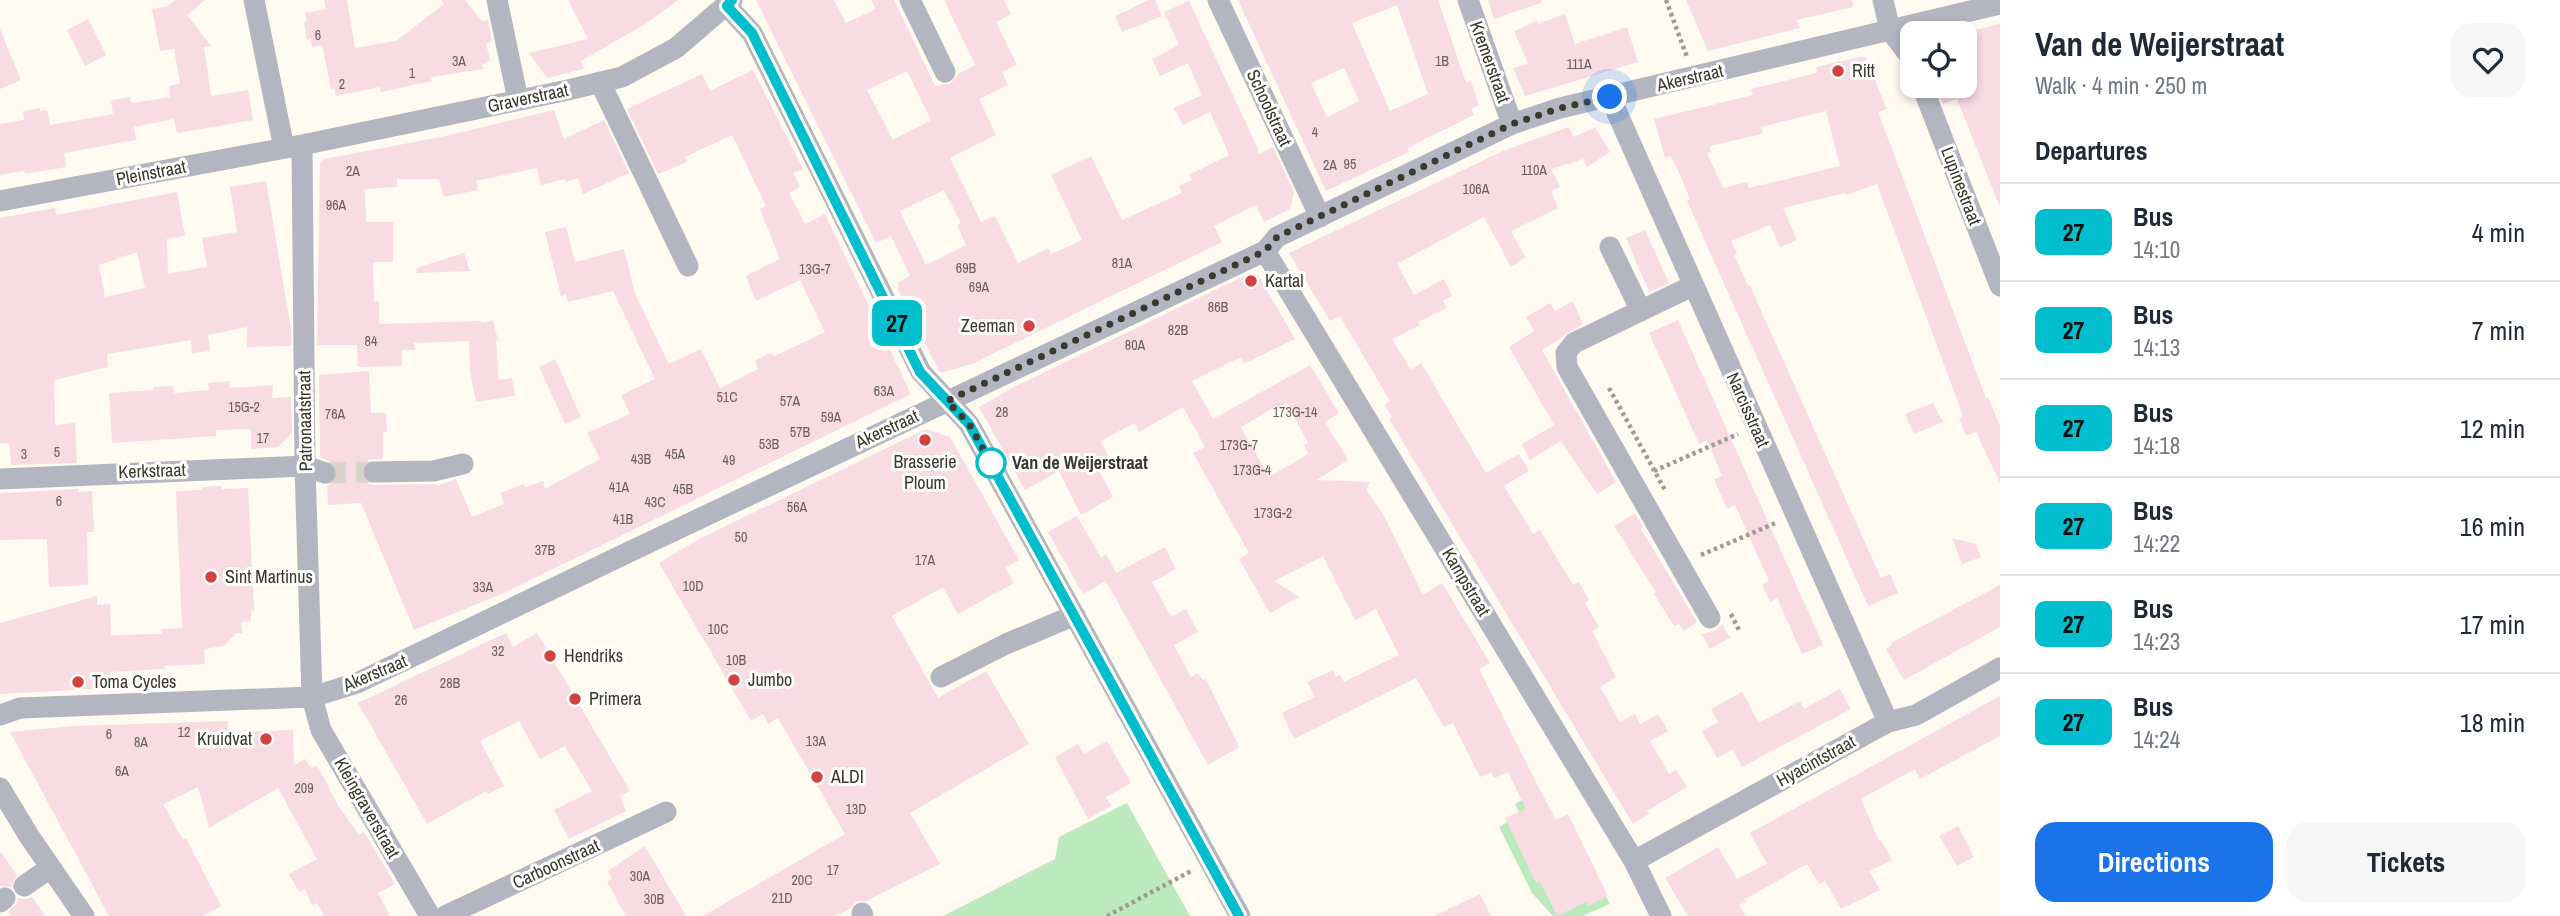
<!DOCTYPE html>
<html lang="en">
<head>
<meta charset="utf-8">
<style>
	:root { --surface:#fff; --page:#f6f6f7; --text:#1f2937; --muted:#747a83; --line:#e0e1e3; --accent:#1a73e8 }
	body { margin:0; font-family:"Archivo Narrow",sans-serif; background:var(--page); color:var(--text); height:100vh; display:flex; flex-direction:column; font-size:26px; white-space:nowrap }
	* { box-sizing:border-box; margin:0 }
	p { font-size:23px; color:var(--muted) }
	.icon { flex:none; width:38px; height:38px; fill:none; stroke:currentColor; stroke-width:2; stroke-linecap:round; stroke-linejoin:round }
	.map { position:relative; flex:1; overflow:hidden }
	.panel { display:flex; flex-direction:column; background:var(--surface); width:560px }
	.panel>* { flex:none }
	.badge { padding:0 14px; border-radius:10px; font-size:24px; line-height:46px }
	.buttons { position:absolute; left:1900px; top:21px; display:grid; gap:14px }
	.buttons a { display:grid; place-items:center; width:77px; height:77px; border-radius:14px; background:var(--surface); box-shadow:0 4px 10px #0003; font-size:35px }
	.you { position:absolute; width:35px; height:35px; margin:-18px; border:5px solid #fff; border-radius:50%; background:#1a73e8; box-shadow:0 0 0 10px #1a73e833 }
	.map>.badge { position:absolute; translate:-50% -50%; box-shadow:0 0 0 4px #fff }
	h2 { padding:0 35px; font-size:26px; line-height:63px }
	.round { display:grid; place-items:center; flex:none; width:74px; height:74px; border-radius:21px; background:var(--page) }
	.overview { display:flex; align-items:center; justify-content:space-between; height:119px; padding:0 35px }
	h1 { font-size:33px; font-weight:700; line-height:52px }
	.button { display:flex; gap:14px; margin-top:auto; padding:14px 35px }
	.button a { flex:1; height:80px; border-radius:21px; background:var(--accent); color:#fff; font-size:28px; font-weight:700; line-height:80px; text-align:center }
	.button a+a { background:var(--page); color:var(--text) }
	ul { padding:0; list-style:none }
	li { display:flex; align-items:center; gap:21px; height:98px; padding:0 35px; border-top:2px solid var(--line) }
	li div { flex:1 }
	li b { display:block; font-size:26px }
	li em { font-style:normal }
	li .badge { min-width:77px; font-weight:700; text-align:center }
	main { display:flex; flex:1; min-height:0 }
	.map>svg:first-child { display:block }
	.green { fill:#bceabd }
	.building { fill:#f9dbe4; fill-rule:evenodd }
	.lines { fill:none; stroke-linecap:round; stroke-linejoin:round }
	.minor-tunnel { stroke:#d8d4ca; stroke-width:21; stroke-dasharray:21 10; stroke-linecap:butt }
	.path { stroke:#9f9b91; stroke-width:4.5; stroke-dasharray:3.5 3.5; stroke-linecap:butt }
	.minor { stroke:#b3b6c1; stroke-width:21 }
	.line-casing { stroke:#fff; stroke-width:16 }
	.line { stroke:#00becd; stroke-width:10 }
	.walk { stroke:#3b382e; stroke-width:7; stroke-dasharray:0 12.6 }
	.poi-dot { fill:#d1433e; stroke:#fff; stroke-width:2.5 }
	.stop-dot { fill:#fff; stroke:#00becd; stroke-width:3.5 }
	.labels { text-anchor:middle; stroke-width:6; stroke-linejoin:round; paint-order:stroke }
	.number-label { font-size:14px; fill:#6a615c }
	.street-label { font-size:18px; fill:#3b382e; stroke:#fff }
	.poi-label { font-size:18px; fill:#3b382e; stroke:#fff; text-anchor:start }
	.stop-label { font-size:18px; font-weight:bold; fill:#3b382e; stroke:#fff; text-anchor:start }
</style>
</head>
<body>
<main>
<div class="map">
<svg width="2000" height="916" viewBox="0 0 2000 916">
	<rect width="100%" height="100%" fill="#fffbf1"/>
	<!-- green -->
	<path class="green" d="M1538,791L1555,825L1568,821L1610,904L1582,916H1553L1532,893L1499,827L1520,814L1515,804Z
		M1127,803L1190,916H943L1055,859L1059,837Z"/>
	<!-- building -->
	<path class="building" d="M175,0H205L187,15L211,46L204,47L211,96L248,90L253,120L177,133L174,119L134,127L136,140L64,153L66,167L25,174L24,171L0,175V124L24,120L23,111L40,108V111L47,110L50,125L113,114L111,100L130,97L132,103L170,97L169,86L180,83L174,49L160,51L152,9L168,6Z
		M324,0H347L355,48L396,41L444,4L441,0H465L482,21L488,20L492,42L486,43L490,60L482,65L483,69L431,77L432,81L381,92L380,87L336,96L335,88L331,89L322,45L312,47L311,39L307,40L304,22L307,21L305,13L326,9Z
		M568,0H678L647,23L581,61L584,69L547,78L529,53L588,39Z
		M756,0H834L846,23L876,9L871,0H894L935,86L951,83L958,74L975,65L944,0H1004L1011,14L996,22L1017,65L1002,72L1008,85L979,99L996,135L950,158L981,222L995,216L1018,263L1048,248L1051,254L1082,240L1051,175L1091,156L1122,220L1182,193L1179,186L1192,180L1189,175L1229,155L1210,112L1183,125L1174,108L1202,95L1188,63L1160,76L1152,59L1179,45L1164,12L1189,1L1258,149V155L1273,147L1294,192L1290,209L1264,222L1256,205L1214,226L1222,242L972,364L940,373L898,289V282L910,276L891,236L876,243ZM907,71L931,120L893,140L867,90ZM944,190L961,223L957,225L966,245L926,265L900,211Z
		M1149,0H1155L1162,16L1122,32L1115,16Z
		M1238,0H1438L1466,83L1471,81L1479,105L1471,109L1474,115L1407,148L1409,152L1326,191ZM1397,5L1428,94L1390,111L1352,23ZM1344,68L1359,101L1327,117L1311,83Z
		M1488,0H1541V3L1494,19Z
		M1686,0H1852L1853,7L1796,20L1800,28L1708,51Z
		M1565,14L1575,44L1627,27L1638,62L1525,96L1513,68L1528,64L1514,31L1537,21L1538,24Z
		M88,19L106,55L85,66L67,30Z
		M2000,24V205H1999L1957,99L1943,104L1936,86H1965V32Z
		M0,29L21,80L0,89Z
		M1859,57H1865L1887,109L1878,112L1986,398L1988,397L2000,426V483L1976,432L1966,436L1959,418L1963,416L1877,184L1846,195L1845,193L1783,208L1797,240L1780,247L1770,225L1731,241L1737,253L1734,255L1748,286L1750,285L1754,295L1881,578L1890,574L1898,593L1868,606L1687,201L1690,199L1680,175L1671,156L1665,158L1654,119L1753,95L1751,89L1817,73L1816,67ZM1826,111L1840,166L1749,188L1747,182L1723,188L1707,153L1711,152L1710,146L1762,134L1761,127Z
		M753,70L803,169L793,173L800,187L789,193L805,224L825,214L911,394L506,592L414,630L361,503L328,505L327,486L334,482L338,471L334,464L320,457L319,375L369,371L371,413H386L387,432H383V459L368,460L362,466L361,473L367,483L374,485L436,484L437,486L456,479L472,517L504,504L500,493L524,484L525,487L543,481L545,489L600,459L587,433L630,414L621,395L655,379L613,291L568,302L566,294L561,296L545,232L566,227L575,262L624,249L635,294L669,364L701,349L720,388L758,369L755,361L764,356L770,353L775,356L825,332L800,280L756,301L746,276L780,259L760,209L766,206L732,135L685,157L687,162L658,174L627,109L702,74L710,91Z
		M554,110L564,139L604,120L629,173L583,194L578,178L566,182L565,179L541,185L537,168L476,181L478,190L444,197L439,179H397V187L365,189L366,222H393V262H373L374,301H379V324L482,321V323L493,320L498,341H496L499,380L512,378L515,396L476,402L470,371L469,341L414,343L415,350H402V366L358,367L357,345H317L320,165L324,159L441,137Z
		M1569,127L1574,137L1595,127L1610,152L1587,167L1583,159L1551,169L1560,187L1551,191L1558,208L1511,231L1525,257L1511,267L1484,217L1397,264L1414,295L1444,279L1452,296L1443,301L1447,308L1418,322L1420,325L1392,339L1411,370L1421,363L1486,473L1519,454L1529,471L1504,486L1533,534L1540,530L1573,585L1579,582L1589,600L1585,603L1599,627L1592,631L1616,677L1600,687L1620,722L1635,714L1640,724L1658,714L1668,731L1650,741L1669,774L1676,770L1687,787L1647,811L1649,814L1633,824L1389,419L1392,417L1384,405L1390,401L1340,316L1330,321L1289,253L1503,151Z
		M266,181L291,329V346L247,347V327L208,335L210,351L192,353L191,340L107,354L108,367L54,380L55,425L75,423L77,463L11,465L9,443H0V218L55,208L56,215L177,192L185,236L167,239L168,274L207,267L202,238L237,232L230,187ZM137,252L145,288L105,297L99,265Z
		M1645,230L1669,283L1649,292L1626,238Z
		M464,253L470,271L417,273L416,268Z
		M1250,273L1258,275L1295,339L1244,364L1241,357L1192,381L1213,419L1310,365L1339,413L1325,422L1348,460L1317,480L1370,482L1366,490L1382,512L1423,595L1442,583L1490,663L1479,669L1539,788L1556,820L1568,814L1608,896L1588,906L1586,902L1557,916L1540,881L1536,883L1505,818L1526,809L1508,772L1494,778L1491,772L1480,777L1453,723L1444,727L1416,678L1294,739L1282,713L1315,697L1307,682L1333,670L1336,677L1340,675L1344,682L1399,655L1376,609L1355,620L1323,556L1274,581L1299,597L1270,613L1239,559L1249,553L1193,453L1205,447L1183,407L1139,432L1134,423L1101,441L1110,460L1097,467L1113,497L1081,515L1059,471L1025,490L979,407L1014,387ZM1287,403L1308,443L1304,445L1308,454L1269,477L1241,427L1276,406L1277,408Z
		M1573,301L1583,324L1542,350L1616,482L1597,494L1561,441L1530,460L1522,444L1554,425L1509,347L1534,331L1526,317L1550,303L1555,311Z
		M1678,320L1823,645L1802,654L1777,598L1770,602L1762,584L1769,581L1735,505L1727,509L1714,479L1722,476L1707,440L1699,444L1649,333Z
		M555,359L581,417L565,424L539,367Z
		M229,381L230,388L273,385L272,398L291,397L292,433L278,447L251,449V429L216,430V436L112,443L109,393L153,390V387L173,386L174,393L209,390L208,383Z
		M1933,403L1943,422L1914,434L1905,414Z
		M926,429L950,437L1019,560L1005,568L1014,583L958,614L943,587L892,616L938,698L986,671L1029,744L910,813L940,864L866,901H857L850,909L835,916H703L845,834L778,718L768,724L763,714L751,721L659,563L699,539Z
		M222,486V489L248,488L254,611H251V621L241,622L242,633H236L224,646L204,649L205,664L164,666L165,669L110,672L111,688L0,694V623L97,596V605L110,604L111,635L162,634V629L182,628L176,491L202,490L201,487Z
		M78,489L79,492L92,491L94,532H87L88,585L49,587L47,539L0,540V493Z
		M1635,513L1643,527L1641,529L1697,622L1684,631L1679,624L1674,626L1654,594L1656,592L1614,526Z
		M1077,516L1101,558L1106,554L1116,573L1165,547L1176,569L1152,582L1171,617L1186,609L1198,632L1174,645L1191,677L1198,673L1203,680L1206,679L1239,747L1208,765L1106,581L1083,594L1048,532Z
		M1952,538L1976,544L1981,557L1962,564Z
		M2000,585V627L1904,680L1886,649L1892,645L1891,643Z
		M1722,624L1730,638L1710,649L1702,634L1716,630Z
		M506,633L513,647L537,633L630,791L620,796L626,811L569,839L554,810L592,791L565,746L540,759L519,721L480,741L504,786L488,794L486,791L427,824L358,703Z
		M1840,689L1851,709L1742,767L1733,749L1717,758L1702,731L1718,722L1711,709L1742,692L1759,723L1800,701L1804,709Z
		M2000,696V736L1920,779L1915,769L1861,799L1879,841L1881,840L1892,860L1869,871L1880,890L1841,909L1825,881L1819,884L1807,864L1745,899L1746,902L1739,905L1746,916H1688L1665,878L1718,847L1737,879L1767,864L1750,833Z
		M228,721V732L293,730L294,765L305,759L311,768L317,765L339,807L359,835L364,832L395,884L378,893L390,916H324L317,903L312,905L305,889L299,892L289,874L317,859L278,788L209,828L198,787L163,804L183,840L186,838L221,906L203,916H109L10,732L75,726Z
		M1107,741L1131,783L1106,797L1111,806L1088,819L1055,757L1078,744L1084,754Z
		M1958,826L1974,857L1957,866L1939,836Z
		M645,846L686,916H626L607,882L612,879L608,871Z
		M0,851L17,875L11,887L0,886Z
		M1480,894L1491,916H1434Z
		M32,897L45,916H11L8,912L17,903L18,898L24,899Z"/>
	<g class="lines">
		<!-- minor-tunnel -->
		<path class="minor-tunnel" d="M325,473L374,472"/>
		<!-- path -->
		<path class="path" d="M1666,0L1687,57
			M1609,388L1666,492
			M1654,471L1738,434
			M1701,555L1778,522
			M1731,614L1740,632
			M1107,916L1193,870"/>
		<!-- minor -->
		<path class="minor" d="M254,0L284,148
			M497,0L518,100
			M910,0L945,72
			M1218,0L1320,217
			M1468,0L1512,124
			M1883,0L1890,30L1910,56L1913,63
			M727,6L752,33L921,372L969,424L1240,916
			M600,82L688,266
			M1922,86L2000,286
			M1610,97L1888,722
			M302,145L305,466L312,697L321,730L430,916
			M0,201L302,145L568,90L622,77L676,48L732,0
			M1610,247L1641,311
			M1265,251L1634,861L1661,916
			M1692,286L1574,343L1566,353L1567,367L1710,618
			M374,472L433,471L463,464
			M0,479L305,466L325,473
			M941,677L1006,644L1075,615
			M0,715L20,708L312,697L357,683L629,552L1265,251L1277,237L1512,124L1560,108L2000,4
			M0,788L29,836L84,916
			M1634,861L1888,722L1916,715L2000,668
			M24,886L50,868
			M0,902L5,898
			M862,913L863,916
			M445,916L666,812"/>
	</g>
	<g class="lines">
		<defs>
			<path id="line" d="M732,0L727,6L752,33L920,372L969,424L1239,916"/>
		</defs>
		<!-- line casing -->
		<use href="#line" class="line-casing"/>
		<!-- line -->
		<use href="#line" class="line"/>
		<!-- walk -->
		<path class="walk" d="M991,463L996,472L969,424L947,401L1265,251L1277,237L1512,124L1560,108L1610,97"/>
	</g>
	<!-- markers -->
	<g class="poi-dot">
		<circle cx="1838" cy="71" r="7"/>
		<circle cx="1251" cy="281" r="7"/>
		<circle cx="1029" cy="326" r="7"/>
		<circle cx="925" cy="440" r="7"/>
		<circle cx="211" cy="577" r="7"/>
		<circle cx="550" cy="656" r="7"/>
		<circle cx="734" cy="680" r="7"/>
		<circle cx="78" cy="682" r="7"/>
		<circle cx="575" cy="699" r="7"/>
		<circle cx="266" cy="739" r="7"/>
		<circle cx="817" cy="777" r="7"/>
	</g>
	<circle class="stop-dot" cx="991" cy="463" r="14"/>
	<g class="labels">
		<!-- number labels -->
		<g class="number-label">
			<text x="318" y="40">6</text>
			<text x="459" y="66">3A</text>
			<text x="1442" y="66">1B</text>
			<text x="1579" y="69">111A</text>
			<text x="412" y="78">1</text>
			<text x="342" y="89">2</text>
			<text x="1315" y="137">4</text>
			<text x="1350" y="169">95</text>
			<text x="1330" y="170">2A</text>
			<text x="1534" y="175">110A</text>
			<text x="353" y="176">2A</text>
			<text x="1476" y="194">106A</text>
			<text x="336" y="210">96A</text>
			<text x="1122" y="268">81A</text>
			<text x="966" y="273">69B</text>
			<text x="815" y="274">13G-7</text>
			<text x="979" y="292">69A</text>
			<text x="1218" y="312">86B</text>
			<text x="1178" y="335">82B</text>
			<text x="371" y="346">84</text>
			<text x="1135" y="350">80A</text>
			<text x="884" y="396">63A</text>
			<text x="727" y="402">51C</text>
			<text x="790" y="406">57A</text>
			<text x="244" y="412">15G-2</text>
			<text x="1002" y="417">28</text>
			<text x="1295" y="417">173G-14</text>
			<text x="335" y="419">76A</text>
			<text x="831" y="422">59A</text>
			<text x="800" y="437">57B</text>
			<text x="263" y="443">17</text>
			<text x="769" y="449">53B</text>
			<text x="1239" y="450">173G-7</text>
			<text x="57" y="457">5</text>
			<text x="24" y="459">3</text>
			<text x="675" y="459">45A</text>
			<text x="641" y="464">43B</text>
			<text x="729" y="465">49</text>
			<text x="1252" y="475">173G-4</text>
			<text x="619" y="492">41A</text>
			<text x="683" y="494">45B</text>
			<text x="59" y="506">6</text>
			<text x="655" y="507">43C</text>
			<text x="797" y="512">56A</text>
			<text x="1273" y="518">173G-2</text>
			<text x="623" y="524">41B</text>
			<text x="741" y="542">50</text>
			<text x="545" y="555">37B</text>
			<text x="925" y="565">17A</text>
			<text x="693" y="591">10D</text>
			<text x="483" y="592">33A</text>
			<text x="718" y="634">10C</text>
			<text x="498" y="656">32</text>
			<text x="736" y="665">10B</text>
			<text x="450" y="688">28B</text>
			<text x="401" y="705">26</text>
			<text x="184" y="737">12</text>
			<text x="109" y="739">6</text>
			<text x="816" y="746">13A</text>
			<text x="141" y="747">8A</text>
			<text x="122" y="776">6A</text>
			<text x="304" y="793">209</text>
			<text x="856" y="814">13D</text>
			<text x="833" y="875">17</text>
			<text x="640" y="881">30A</text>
			<text x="802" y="885">20C</text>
			<text x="782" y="903">21D</text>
			<text x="654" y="904">30B</text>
		</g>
		<!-- street labels -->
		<g class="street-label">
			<text transform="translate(1490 62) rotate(70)" y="6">Kremerstraat</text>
			<text transform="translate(1690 78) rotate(-13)" y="6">Akerstraat</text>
			<text transform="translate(528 98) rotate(-12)" y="6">Graverstraat</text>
			<text transform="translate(1269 108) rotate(65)" y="6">Schoolstraat</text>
			<text transform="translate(151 173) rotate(-11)" y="6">Pleinstraat</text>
			<text transform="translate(1961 186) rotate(69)" y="6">Lupinestraat</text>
			<text transform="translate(1748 410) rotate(66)" y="6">Narcisstraat</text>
			<text transform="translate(305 421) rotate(-91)" y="6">Patronaatstraat</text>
			<text transform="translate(887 429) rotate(-25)" y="6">Akerstraat</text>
			<text transform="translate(152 471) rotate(-2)" y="6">Kerkstraat</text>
			<text transform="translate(1466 582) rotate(59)" y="6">Kampstraat</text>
			<text transform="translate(375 673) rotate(-23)" y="6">Akerstraat</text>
			<text transform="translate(1816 761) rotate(-29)" y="6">Hyacintstraat</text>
			<text transform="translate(367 808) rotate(60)" y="6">Kleingraverstraat</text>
			<text transform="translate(556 864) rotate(-25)" y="6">Carboonstraat</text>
		</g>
		<!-- poi labels -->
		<g class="poi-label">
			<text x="1852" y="77">Ritt</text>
			<text x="1265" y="287">Kartal</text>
			<text x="1015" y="332" text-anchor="end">Zeeman</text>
			<text x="925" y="468" text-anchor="middle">Brasserie<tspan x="925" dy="21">Ploum</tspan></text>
			<text x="225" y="583">Sint Martinus</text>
			<text x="564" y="662">Hendriks</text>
			<text x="748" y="686">Jumbo</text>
			<text x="92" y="688">Toma Cycles</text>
			<text x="589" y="705">Primera</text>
			<text x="252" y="745" text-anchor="end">Kruidvat</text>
			<text x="831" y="783">ALDI</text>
		</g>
		<!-- stop labels -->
		<g class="stop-label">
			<text x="1012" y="469">Van de Weijerstraat</text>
		</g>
	</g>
</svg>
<div class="buttons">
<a><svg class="icon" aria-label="locate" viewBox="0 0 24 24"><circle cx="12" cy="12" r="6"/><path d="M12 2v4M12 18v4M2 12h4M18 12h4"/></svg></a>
</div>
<div class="you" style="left:1610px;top:97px"></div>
<b class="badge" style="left:897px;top:323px;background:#00becd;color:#111">27</b>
</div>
<section class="panel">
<div class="overview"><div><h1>Van de Weijerstraat</h1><p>Walk · 4 min · 250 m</p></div><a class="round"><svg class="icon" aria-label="heart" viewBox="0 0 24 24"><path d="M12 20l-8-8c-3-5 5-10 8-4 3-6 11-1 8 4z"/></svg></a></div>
<h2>Departures</h2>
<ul>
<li><span class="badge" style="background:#00becd;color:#111">27</span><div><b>Bus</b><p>14:10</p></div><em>4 min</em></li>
<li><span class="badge" style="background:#00becd;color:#111">27</span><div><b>Bus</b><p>14:13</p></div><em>7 min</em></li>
<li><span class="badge" style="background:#00becd;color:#111">27</span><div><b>Bus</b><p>14:18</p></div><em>12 min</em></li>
<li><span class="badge" style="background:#00becd;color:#111">27</span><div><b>Bus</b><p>14:22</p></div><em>16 min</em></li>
<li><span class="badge" style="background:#00becd;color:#111">27</span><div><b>Bus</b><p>14:23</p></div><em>17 min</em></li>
<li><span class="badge" style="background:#00becd;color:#111">27</span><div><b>Bus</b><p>14:24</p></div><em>18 min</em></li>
</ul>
<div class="button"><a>Directions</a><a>Tickets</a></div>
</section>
</main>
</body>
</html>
